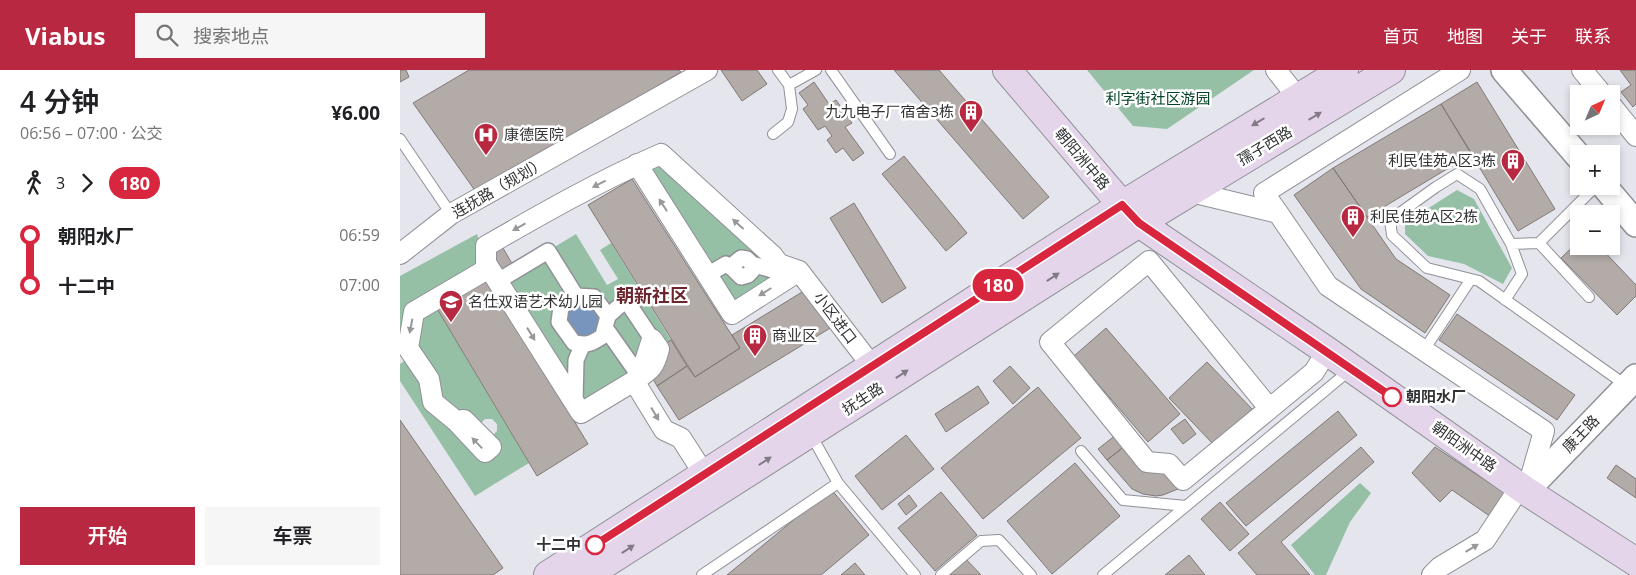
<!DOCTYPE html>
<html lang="zh">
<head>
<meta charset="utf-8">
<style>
	:root { --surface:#fff; --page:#f6f6f6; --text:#202124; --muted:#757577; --accent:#b92841 }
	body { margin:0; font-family:"Open Sans","Noto Sans SC",sans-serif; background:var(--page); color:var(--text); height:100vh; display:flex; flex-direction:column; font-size:19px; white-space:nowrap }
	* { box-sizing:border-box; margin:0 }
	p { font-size:16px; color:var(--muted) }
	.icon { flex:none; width:28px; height:28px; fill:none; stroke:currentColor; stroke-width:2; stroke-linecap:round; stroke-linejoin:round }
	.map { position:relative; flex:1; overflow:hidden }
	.side { display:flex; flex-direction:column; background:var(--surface); width:400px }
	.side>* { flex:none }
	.badge { padding:0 10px; border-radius:16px; font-size:18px; line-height:32px }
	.needle { width:32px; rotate:44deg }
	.controls { position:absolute; left:1170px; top:15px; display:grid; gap:10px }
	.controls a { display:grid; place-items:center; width:50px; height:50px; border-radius:0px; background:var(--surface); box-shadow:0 2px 8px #0003; font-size:25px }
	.map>.badge { position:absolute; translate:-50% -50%; box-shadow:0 0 0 2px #fff }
	.legs { display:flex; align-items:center; gap:8px; height:55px; padding:0 20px; font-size:16px }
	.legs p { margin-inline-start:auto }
	.head { display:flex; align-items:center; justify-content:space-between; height:85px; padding:0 20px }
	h1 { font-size:28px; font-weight:600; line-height:38px }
	.cta { display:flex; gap:10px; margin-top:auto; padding:10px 20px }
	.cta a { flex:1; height:58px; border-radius:0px; background:var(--accent); color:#fff; font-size:20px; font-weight:600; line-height:58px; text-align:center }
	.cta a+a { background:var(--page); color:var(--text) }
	ul { padding:0 20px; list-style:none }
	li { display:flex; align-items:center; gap:18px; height:50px; font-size:19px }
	li i { display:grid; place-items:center; width:8px; height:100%; margin:0 6px; background:currentColor }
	li i::after { content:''; width:12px; height:12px; margin:-6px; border:4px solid; border-radius:50%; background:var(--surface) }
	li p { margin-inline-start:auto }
	li:first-child i { background:linear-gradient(#0000 50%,currentColor 0) }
	li:last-child i { background:linear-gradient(currentColor 50%,#0000 0) }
	header { display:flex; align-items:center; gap:30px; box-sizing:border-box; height:70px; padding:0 25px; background:var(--accent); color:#fff }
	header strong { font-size:24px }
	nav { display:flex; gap:28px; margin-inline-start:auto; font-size:18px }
	.search { width:350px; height:45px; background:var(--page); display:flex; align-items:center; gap:12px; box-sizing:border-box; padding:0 18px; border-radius:0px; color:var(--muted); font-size:19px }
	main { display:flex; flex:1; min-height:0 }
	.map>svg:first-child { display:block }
	.green { fill:#96c0a6; fill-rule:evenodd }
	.water { fill:#7895be; stroke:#637795 }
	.building { fill:#b2aba8; stroke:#807976 }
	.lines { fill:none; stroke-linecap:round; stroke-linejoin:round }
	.service-casing { stroke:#909197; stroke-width:12 }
	.pedestrian-casing { stroke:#909197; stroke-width:18 }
	.minor-casing { stroke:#909197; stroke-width:22 }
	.tertiary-casing { stroke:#909197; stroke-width:28 }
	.secondary-casing { stroke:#909197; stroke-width:30 }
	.service { stroke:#fff; stroke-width:10 }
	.pedestrian { stroke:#fff; stroke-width:15 }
	.minor { stroke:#fff; stroke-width:20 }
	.tertiary { stroke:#fff; stroke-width:25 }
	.secondary { stroke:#e4d5eb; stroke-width:28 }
	.oneway { fill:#827b86 }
	.oneway2 { fill:#98989a }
	.line-1-casing { stroke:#fff; stroke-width:11 }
	.line-1 { stroke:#d7263d; stroke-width:8 }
	.stop-1-dot { fill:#fff; stroke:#d7263d; stroke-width:2.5 }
	.labels { text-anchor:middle; stroke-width:5; stroke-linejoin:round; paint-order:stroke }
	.park-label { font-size:15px; fill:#004225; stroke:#fff }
	.poi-label { font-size:15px; fill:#313234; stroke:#fff; text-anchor:start }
	.street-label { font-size:15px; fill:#313234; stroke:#fff }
	.stop-label { font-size:15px; font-weight:bold; fill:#313234; stroke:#fff; text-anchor:start }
	.quarter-label { font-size:18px; font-weight:bold; fill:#6b252d; stroke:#fff }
</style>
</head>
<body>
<header>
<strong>Viabus</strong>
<div class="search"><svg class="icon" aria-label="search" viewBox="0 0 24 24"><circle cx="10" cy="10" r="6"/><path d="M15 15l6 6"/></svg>搜索地点</div>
<nav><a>首页</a><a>地图</a><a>关于</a><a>联系</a></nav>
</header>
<main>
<section class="side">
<div class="head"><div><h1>4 分钟</h1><p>06:56 – 07:00 · 公交</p></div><b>¥6.00</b></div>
<div class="legs"><svg class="icon" aria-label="walk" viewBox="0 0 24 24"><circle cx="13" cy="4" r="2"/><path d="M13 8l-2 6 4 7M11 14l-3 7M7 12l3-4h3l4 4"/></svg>3<svg class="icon" aria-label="forward" viewBox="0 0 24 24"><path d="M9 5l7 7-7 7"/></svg><b class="badge" style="background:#d7263d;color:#fff">180</b></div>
<ul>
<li><i style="color:#d7263d"></i><b>朝阳水厂</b><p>06:59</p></li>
<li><i style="color:#d7263d"></i><b>十二中</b><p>07:00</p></li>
</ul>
<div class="cta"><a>开始</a><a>车票</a></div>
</section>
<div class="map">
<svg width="1236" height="505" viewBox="0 0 1236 505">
	<rect width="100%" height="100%" fill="#e5e6ed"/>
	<!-- green -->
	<path class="green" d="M687,0H854L767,59L733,56Z
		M261,84L382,203L339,239L242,92Z
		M1057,120L1074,129L1112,198L1103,214L1064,194L1028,186L1005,164V153Z
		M77,164L86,193L98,211L176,164L207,215L218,209L200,180L211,173L271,270L236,301L178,337L36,237L129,393L75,426L0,311V294L13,285L0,284V206ZM85,349H92L97,354V361L86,372L74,360Z
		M960,413L971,423L950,452L926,505H915L891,475Z"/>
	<!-- water -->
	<path class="water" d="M179,231L191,232L202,247L199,260L189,267L177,266L166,251L167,241Z"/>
	<!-- building -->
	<path class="building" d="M0,0H6L9,7L0,12Z
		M69,0H279L281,2L76,122L13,33Z
		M321,0H357L367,14L342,31Z
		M494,0H539L649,127L623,149Z
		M1220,0H1236V34L1233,37L1221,22L1231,15Z
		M414,12L429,34L436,30L452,53L445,57L464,83L453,91L443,78L436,83L427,70L432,66L425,56L418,60L403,39L408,35L399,23Z
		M1077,12L1155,139L1118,161L1041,34Z
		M1041,34L1072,84L967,147L933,98Z
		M504,86L567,163L546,181L482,104Z
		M933,98L996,189L1050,225L1025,263L961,219L894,125Z
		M232,109L340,278L295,307L188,135Z
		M454,133L506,218L482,233L430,148Z
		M1179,171V176H1199L1236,215V226L1217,245L1161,188Z
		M103,178L114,197L102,204L91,185Z
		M87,207L188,374L137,406L36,237Z
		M407,219L432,257L279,350L257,316L287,296L295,307L340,278L332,265Z
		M1057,244L1175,325L1157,350L1039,270Z
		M706,258L780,344L748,372L674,286Z
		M271,270L287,296L257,316L253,309L259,279Z
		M807,292L853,340L815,376L769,328Z
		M610,296L630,318L613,334L593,311Z
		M578,316L589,333L546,362L535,344Z
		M638,317L681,368L583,449L541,398Z
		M938,341L957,365L846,456L826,433Z
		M785,349L796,364L783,374L771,359Z
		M0,350L103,498L93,505H0Z
		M717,364L726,375L707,390L698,379Z
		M506,365L534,399L482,440L455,406Z
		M726,375L783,417L763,425L756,426L743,424L732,419L707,390Z
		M961,377L974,392L881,472L910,505H857L838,483Z
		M1035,377L1106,424L1091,447L1052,420L1040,432L1012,403Z
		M675,393L720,446L652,504L607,451Z
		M1216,395L1236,409V428L1207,408Z
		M431,419L469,465L421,505H327Z
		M541,422L577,465L535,501L498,458Z
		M509,425L517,436L506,445L498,434Z
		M820,432L849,464L830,481L801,449Z
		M789,485L805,505H765Z
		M564,487L581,505H544Z
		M455,493L465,505H441Z"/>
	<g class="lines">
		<defs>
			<path id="service" d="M431,0L490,84
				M389,15L416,0
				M373,64L388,52L392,39L389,15L378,0
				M0,69L51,144
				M1139,173L1196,116
				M1189,227L1139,173L1111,174L1080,119L1057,104L1036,117L990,150L992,165L1027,198L1079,211L1227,316
				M1105,230L1122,204L1111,174
				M1024,280L1071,209
				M410,363L438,413
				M681,381L723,430L786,436
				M302,505L438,413L515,505
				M541,505L581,471L599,470L631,505
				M703,505L950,300"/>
			<path id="pedestrian" d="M352,194L382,203L386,196
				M314,201L326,194L333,199L336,192L341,188L347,189L352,194V201L348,205L341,207L333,199
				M98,211L148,181L176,226
				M208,246L226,230L252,269
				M183,274L174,273L159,252L161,237L176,226L194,227L208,246L203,265
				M175,333L176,290L183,274C193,275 199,267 209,263L240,307"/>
			<path id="minor" d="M876,0L898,28
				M1182,0L1202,24
				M1211,35L1236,66
				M237,94L332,244L399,201
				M791,122L878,143L928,216L1144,361L1127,420
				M878,143L864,123L1060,0
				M0,184L51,144L307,0
				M399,201L472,296
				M234,311C250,300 254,299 259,279L252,269L240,307
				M869,338L749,191L650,272L747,392L769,394L783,410L914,302L927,281
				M56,351L85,382L91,377L64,350L56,351L33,332L29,309L8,278L14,242L89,198
				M304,404L281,368L264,360L234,311L181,343L86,193V176C143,143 201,110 261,84L373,186L379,194L399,201
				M1032,505L1040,497L1085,470L1120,417"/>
			<path id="tertiary" d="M1104,0L1179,87
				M1204,116L1236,154
				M1126,421L1236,307"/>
			<path id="secondary" d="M607,0L722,135L739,153L927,281L1126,421L1236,492
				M148,505L722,135L944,0
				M187,505L739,153L991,0"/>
		</defs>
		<!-- service casing -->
		<use href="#service" class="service-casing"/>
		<!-- pedestrian casing -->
		<use href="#pedestrian" class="pedestrian-casing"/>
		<!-- minor casing -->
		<use href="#minor" class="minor-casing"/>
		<!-- tertiary casing -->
		<use href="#tertiary" class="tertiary-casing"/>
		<!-- secondary casing -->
		<use href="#secondary" class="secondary-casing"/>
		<!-- service -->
		<use href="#service" class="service"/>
		<!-- pedestrian -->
		<use href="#pedestrian" class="pedestrian"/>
		<!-- minor -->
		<use href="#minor" class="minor"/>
		<!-- tertiary -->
		<use href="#tertiary" class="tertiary"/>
		<!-- secondary -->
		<use href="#secondary" class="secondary"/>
	</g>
	<!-- one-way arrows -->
	<defs><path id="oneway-solid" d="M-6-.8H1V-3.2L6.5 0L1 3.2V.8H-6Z" transform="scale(1.25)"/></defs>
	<g class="oneway">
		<use href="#oneway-solid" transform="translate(915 46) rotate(-31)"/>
		<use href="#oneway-solid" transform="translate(858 52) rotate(149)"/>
		<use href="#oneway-solid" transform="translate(653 207) rotate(-33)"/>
		<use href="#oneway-solid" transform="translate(502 304) rotate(-33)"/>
		<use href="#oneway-solid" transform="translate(365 391) rotate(-33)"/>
		<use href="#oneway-solid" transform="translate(228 479) rotate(-33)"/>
	</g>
	<g class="oneway2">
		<use href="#oneway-solid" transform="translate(199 114) rotate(153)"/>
		<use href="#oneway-solid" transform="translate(263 135) rotate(-123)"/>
		<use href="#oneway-solid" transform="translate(338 154) rotate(-138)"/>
		<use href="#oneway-solid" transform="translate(119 157) rotate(151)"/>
		<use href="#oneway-solid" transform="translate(365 222) rotate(148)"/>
		<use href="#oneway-solid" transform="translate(11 256) rotate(101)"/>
		<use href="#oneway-solid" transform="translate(131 264) rotate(58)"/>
		<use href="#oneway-solid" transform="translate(255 344) rotate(59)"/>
		<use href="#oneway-solid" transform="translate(77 373) rotate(-134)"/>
		<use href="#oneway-solid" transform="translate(1072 478) rotate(-31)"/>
	</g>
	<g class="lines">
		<defs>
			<path id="line-1" d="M195,475L722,135L739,153L992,327"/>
		</defs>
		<!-- line-1 casing -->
		<use href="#line-1" class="line-1-casing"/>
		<!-- line-1 -->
		<use href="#line-1" class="line-1"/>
	</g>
	<!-- icons -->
	<defs>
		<symbol id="building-pin" viewBox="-11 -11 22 30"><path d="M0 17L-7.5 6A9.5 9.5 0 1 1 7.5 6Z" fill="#b92841" stroke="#fff"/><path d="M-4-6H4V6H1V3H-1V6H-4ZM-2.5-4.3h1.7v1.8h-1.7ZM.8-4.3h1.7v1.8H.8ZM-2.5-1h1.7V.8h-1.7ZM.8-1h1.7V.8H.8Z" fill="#fff"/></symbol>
		<symbol id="hospital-pin" viewBox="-11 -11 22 30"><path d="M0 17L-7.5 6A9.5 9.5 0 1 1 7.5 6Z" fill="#b92841" stroke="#fff"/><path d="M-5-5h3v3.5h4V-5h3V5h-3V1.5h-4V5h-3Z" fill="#fff"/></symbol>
		<symbol id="school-pin" viewBox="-11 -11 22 30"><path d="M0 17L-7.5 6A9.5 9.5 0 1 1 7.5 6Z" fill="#b92841" stroke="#fff"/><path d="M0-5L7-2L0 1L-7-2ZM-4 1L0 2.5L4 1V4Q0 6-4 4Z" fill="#fff"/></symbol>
	</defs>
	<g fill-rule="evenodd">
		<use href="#building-pin" x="557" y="28" width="28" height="38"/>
		<use href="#hospital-pin" x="72" y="51" width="28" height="38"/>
		<use href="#building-pin" x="1099" y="77" width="28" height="38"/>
		<use href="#building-pin" x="939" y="133" width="28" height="38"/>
		<use href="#school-pin" x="37" y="218" width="28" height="38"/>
		<use href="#building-pin" x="341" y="252" width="28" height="38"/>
	</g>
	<!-- markers -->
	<g class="stop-1-dot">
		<circle cx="992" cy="327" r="9"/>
		<circle cx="195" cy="475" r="9"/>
	</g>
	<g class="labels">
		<!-- park labels -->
		<g class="park-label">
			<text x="758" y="34">利字街社区游园</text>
		</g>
		<!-- poi labels -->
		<g class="poi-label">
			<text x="554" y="47" text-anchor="end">九九电子厂宿舍3栋</text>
			<text x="104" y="70">康德医院</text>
			<text x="1096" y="96" text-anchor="end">利民佳苑A区3栋</text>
			<text x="970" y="152">利民佳苑A区2栋</text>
			<text x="68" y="237">名仕双语艺术幼儿园</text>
			<text x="372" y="271">商业区</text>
		</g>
		<!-- street labels -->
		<g class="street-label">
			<text transform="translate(865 76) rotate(-31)" y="5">孺子西路</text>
			<text transform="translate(682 89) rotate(50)" y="5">朝阳洲中路</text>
			<text transform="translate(99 118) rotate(-30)" y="5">连抚路（规划）</text>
			<text transform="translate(435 248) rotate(53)" y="5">小区进口</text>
			<text transform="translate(463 329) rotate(-33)" y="5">抚生路</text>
			<text transform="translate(1181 364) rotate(-46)" y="5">康王路</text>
			<text transform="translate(1064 377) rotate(35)" y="5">朝阳洲中路</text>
		</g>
		<!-- stop labels -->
		<g class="stop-label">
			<text x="1006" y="332">朝阳水厂</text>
			<text x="181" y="480" text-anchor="end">十二中</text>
		</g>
		<!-- quarter labels -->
		<g class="quarter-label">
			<text x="252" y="232">朝新社区</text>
		</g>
	</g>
</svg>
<div class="controls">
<a><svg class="needle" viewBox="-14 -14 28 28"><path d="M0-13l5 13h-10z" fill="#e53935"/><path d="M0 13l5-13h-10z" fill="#757577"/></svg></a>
<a>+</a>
<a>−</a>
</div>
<b class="badge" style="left:598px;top:215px;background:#d7263d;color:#fff">180</b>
</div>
</main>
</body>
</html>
